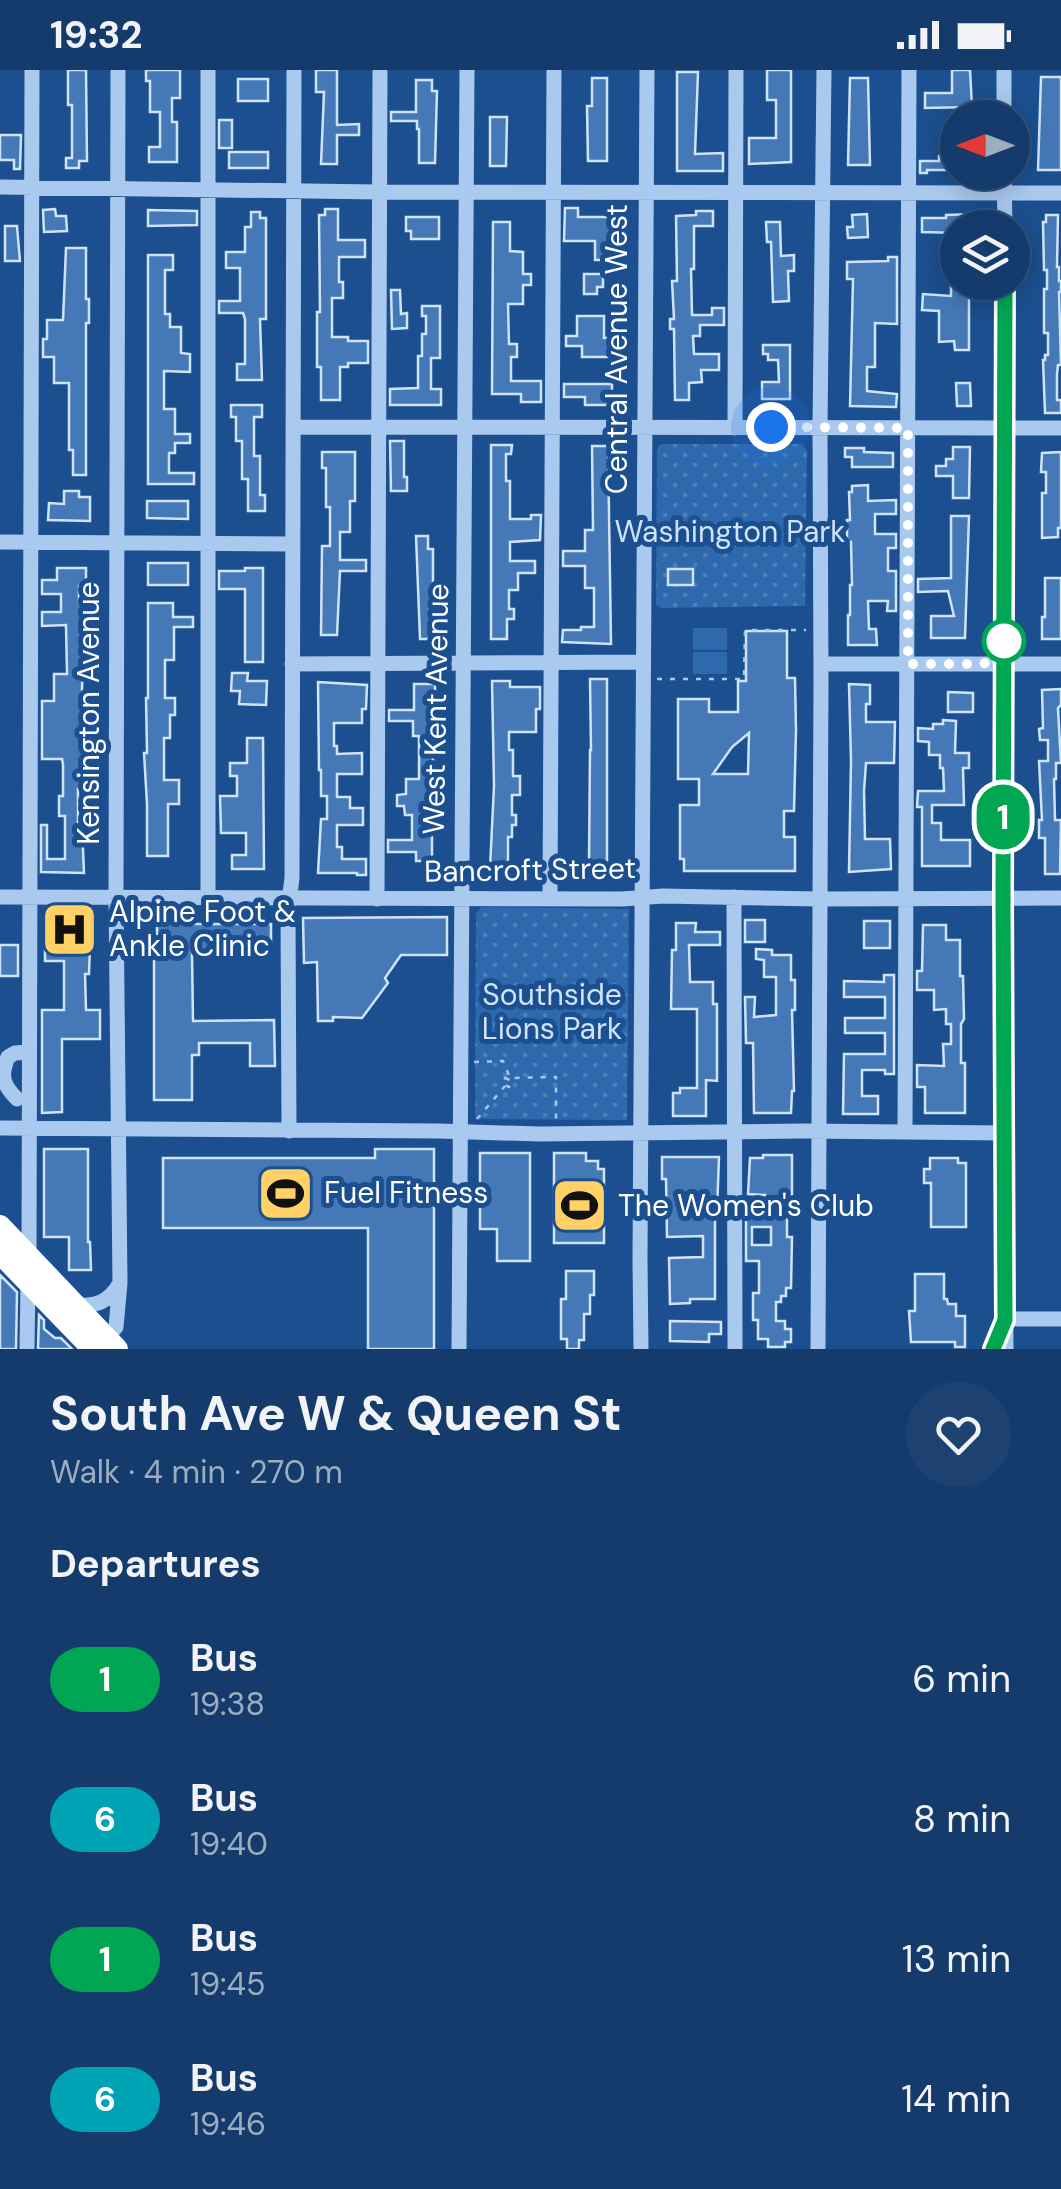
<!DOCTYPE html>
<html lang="en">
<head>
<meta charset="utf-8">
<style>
	:root { --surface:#143b6b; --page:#1d4271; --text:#f1f3f6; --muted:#9dadc1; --line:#33557e }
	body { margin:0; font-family:"DM Sans",sans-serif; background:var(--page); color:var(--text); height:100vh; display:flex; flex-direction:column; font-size:38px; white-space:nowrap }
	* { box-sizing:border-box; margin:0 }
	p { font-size:32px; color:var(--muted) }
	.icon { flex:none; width:55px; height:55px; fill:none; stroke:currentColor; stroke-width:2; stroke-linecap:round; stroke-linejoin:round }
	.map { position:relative; height:1279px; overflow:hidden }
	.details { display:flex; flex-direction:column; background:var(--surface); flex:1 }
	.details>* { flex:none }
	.badge { padding:0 20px; border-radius:32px; font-size:35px; line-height:65px }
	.needle { width:65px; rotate:270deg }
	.fabs { position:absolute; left:940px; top:30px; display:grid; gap:20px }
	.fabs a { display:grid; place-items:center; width:90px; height:90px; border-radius:50%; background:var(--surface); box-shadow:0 5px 25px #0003,0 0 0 2px var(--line); font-size:50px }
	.you { position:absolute; width:50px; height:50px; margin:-25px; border:8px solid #fff; border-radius:50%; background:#1a73e8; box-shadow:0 0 0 15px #1a73e833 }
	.map>.badge { position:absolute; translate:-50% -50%; box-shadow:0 0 0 5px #fff }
	h2 { padding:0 50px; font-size:38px; line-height:90px }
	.round { display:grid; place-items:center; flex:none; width:105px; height:105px; border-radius:52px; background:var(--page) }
	.head { display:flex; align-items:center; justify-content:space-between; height:170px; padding:0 50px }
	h1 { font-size:48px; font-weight:700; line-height:75px }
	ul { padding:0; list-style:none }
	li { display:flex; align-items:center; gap:30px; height:140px; padding:0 50px }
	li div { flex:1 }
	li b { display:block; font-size:38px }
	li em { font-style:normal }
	li .badge { min-width:110px; font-weight:700; text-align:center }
	.status { display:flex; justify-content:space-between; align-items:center; height:70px; padding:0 50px; background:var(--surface); direction:ltr }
	.status svg { height:28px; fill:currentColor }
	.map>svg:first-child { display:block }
	.park { fill:url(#park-dots) }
	.pitch { fill:#2e69ad }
	.building { fill:#4478b7; stroke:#cfe3fa; stroke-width:2.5; fill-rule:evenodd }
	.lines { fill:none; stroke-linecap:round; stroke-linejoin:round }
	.path { stroke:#a9c9ee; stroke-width:2.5; stroke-dasharray:5 8; stroke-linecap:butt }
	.minor { stroke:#a9c9ee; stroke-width:15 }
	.highway { stroke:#fff; stroke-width:22 }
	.line-casing { stroke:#fff; stroke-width:22 }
	.line { stroke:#00a651; stroke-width:15 }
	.walk { stroke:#fff; stroke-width:10; stroke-dasharray:0 18 }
	.stop-dot { fill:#fff; stroke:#00a651; stroke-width:5 }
	.labels { text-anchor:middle; stroke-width:10; stroke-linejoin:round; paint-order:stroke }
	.street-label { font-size:30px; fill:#fff; stroke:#1b4f8f }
	.park-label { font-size:30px; fill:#cfe3fa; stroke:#1b4f8f }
	.poi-label { font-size:30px; fill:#fff; stroke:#1b4f8f; text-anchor:start }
</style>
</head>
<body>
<div class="status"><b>19:32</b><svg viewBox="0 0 49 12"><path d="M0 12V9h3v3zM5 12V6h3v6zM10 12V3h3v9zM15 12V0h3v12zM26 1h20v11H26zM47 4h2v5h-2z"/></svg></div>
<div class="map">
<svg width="1061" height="1279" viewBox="0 0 1061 1279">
	<defs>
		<pattern id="park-dots" width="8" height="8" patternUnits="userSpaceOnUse" patternTransform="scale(2.5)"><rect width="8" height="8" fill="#2e69ad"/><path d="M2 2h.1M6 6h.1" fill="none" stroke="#4d80b9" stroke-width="1.8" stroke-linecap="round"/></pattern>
	</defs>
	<rect width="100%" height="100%" fill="#1b4f8f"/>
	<!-- park -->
	<path class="park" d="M661,374H801L807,381L805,536L661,538L656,534L657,379Z
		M481,837L629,839L627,1050L475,1049L476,844Z"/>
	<!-- pitch -->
	<path class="pitch" d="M693,558H727V580H693Z
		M693,582H727V604H693Z"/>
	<!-- building -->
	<path class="building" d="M68,0H86L87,91H79V98H66V88H72V35H68Z
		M146,0H180V28H172V52H177V92H149V77H160V42H150V11H146Z
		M316,0H337V55L359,54V65H337V94H321L324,22H316Z
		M767,0H791V92L749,94V68H776V30H767Z
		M952,0H970L972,37L925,38V23H952Z
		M677,2H698L695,84L723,83V101H677Z
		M1041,7H1061V100H1038Z
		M592,8H607V91H588L587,36H592Z
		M850,8H868L870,95H848Z
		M238,9H268V31H238Z
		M416,10H432V21H437L435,93H419V59H417V51H391V42H416Z
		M490,47H507L506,96H490Z
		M219,50H232V78H219Z
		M0,65H21L20,99H14V90H0Z
		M229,82H268V98H229Z
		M939,86H958V100H927V103H920V91H939Z
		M565,138H578V147H612L613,190H595V171H564Z
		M55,139L56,146H66L67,161L44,162L43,140Z
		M325,139H338V170H365V187H339V212H343V228H332V267H348V271H368V293H348V297H340V330H321V297H317V242H320L319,145H325Z
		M148,140L197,141V155L148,156Z
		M696,141H713V156H694V199H691L692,245H712V238H724V255H700V266H693L694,284H719V300H701L702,312L689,313V330H675L674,259H670V249H674L672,211H677L676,146L696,145Z
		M251,142H260V148H266V249H260L262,310H237V294H245V249L243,243H219V231H240V198H226V182H245V157H251Z
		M867,144L868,167L848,168L847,157H853L852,145Z
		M973,144L974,158H958V163L922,162V148H946V145Z
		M1046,145H1058L1057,197H1059V211H1061V222H1059L1061,295H1058L1057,304V330H1061V343H1045L1043,290H1045V285H1048V263H1044V219H1047V200H1044L1043,152H1046Z
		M406,147H439V169H411V161H406Z
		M493,152H510V181L523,182V204H531V215H523V234H508L509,274H517V287H511V311H541V332H521V324H492Z
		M766,152H780L781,186L794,185V201H788L789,231L773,232L771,172H767Z
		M5,156H17L20,191H5Z
		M66,178H86V229H89V253H86V405H73V380H69V313H54V287H43V269H47V250H63Z
		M148,185H173V200H165V244H170V257H181V283L190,284V302L164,301V339H175V364H190V373H175V383H169V403H194V414H148Z
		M888,187H897V254L875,253V297H867V321L897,324L896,337L850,336L853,209H847V192L888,191Z
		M584,204H603V217H597V224H584Z
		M951,212H969V280H955L954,271L939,272V241L922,240L923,224L951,226Z
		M391,220H400L401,244L407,243V258L392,259Z
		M422,236H440V288H431V319H441V335H390V319L418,318V286H422V264H426V246H422Z
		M577,246H604V268H610V287H582V276H566V266H577Z
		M763,275H790V329H762V312H779L778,290H768V284H763Z
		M956,313H970L971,336H957Z
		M564,314H612V335H585V327H564Z
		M231,335H262V347H254V386H260V425H265V441H248V409H242V371H236V347H231Z
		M390,371H404V407H407V421H391Z
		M491,375H512L511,384H506V411H510V449H531V445H541L540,470L510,472V491H535V503H518V520H509V539H514V549H507V569H491Z
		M592,376H608L611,574L562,572L563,560H581V557H594V518H585V496H563V481H585V460H593Z
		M953,377H970L969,428H953V406H936V396H946V389H953Z
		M845,378H864V382L893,383V397H852V387H845Z
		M322,382H355V431H350V462H340V490H366V501H340L337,565H321L322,476H330V437H326V398H322Z
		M1061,382V458H1058V467L1042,468V423H1046V402H1041L1042,383Z
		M868,415V431L896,430V444H875V464H896V478H888V501H896V541H887L888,531H868L869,559H876L877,575H848V545H850V515H852L851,472H847V450H850L849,422H852V416Z
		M64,421H79V427H90V451L48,450L49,433L64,434Z
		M147,431H188V449L147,448Z
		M951,446H969L965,568H931V546H954L948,521L918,522V509L951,508Z
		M416,466H428V479H433V569H420Z
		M148,493H188V515H148Z
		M57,498H86V516H79V534H89V553H84L82,620V659L84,677H89V719H78V756H82L84,803L41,802V755H47V789H65V746H59V726H63V694L62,689H42V631H54V604H67L66,555L42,556V542H61V524H42V510H57Z
		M245,498H263V592H245V519H219V501H245Z
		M668,499H693V515H668Z
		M1045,508H1061V569H1042V547H1045Z
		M148,533H173V547H193V557H174V590H165V628H175V645H170V668H164V710H179V734H168V786H147V734L144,683H147L146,628H148Z
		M746,561H787V608H795L796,660L794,741H784V767H795V801H684V789H680V735H699V709H678V629H709V642H738V611H746ZM749,663L748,704H713L732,677Z
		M232,603H248L247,611H267L266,635L239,634L240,621H231Z
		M590,609H607V794H589L590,680H591Z
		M492,611H510V617H540V639H536V662H509V680H513V706H520V725H512V745H516V755H512V767H508V798H490L494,716Z
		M318,612L367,615L366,639H362V653H334V676H337V684L362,683V704H337V727H350V738H363V755H337V777H342V789H366V805H357V803H318L321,749H327V726H321V700H319Z
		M414,614H435V632H433V726H426V748H432V791H416V782H388V770H412V745H405L404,736H397V725L406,724V709H419V666H413V651H389V640H414Z
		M849,614L870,615V634H866V652H895L894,693H866L864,721L865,769H890L891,799L849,802L851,691Z
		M1061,619V635L1058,638L1061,693H1056V709H1054L1055,750H1061L1060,804H1045V768H1039V750H1042L1039,691H1048V670H1040L1039,659L1043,658L1042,620Z
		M948,622L973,623V642H948Z
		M943,650L956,651L955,683H969V698H963L964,735H932V753H941V770H970V796H922V737H917L918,721H944L943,698H940V685H929V672L918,671V658L933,659V654H943Z
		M247,668H263L264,799H232V785H246V763H221L220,726H237V706H230V693H247Z
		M80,847H91L89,904H85L86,940H100V969H62V1042L42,1043V940H64V891H45V874H49V849H80Z
		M447,847V885H401L385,908L388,913L362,948L333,947V951H318L317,892L304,893L303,848Z
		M745,850H765V872H745Z
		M864,851H890V878H864Z
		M676,853H696L695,862H720V875H689L690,912H713V934H717V1011L706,1010V1046H673V1023H680V1018H697V939H671L672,880H676Z
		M157,854H271V883H192L193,951L274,950L275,996H250V973H199V985H192V1030H154V877H157Z
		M923,855H946V870H960V906H963L964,949L961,954V993H965V1043H925V1017H917V995L944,996L943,974H951V954H946V939L934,940V920H917V901H922Z
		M0,875H18V906H0Z
		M756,879L772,880V885H791V910H795V940H792L794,1021H792L791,1043H754L753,973H746L745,927H755L754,947L776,945V907H764V890L756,889Z
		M884,905H894V1004H885V1000H862V1026H878V1044H843L844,984H885V963H845V948H885V927H844V911L884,912Z
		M44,1079H88V1172H90L91,1200H69V1167H44Z
		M375,1079H434V1279H368V1158H163V1088H375Z
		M480,1083H530V1191H497V1159H480Z
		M554,1083H586V1091H598V1099H604V1173H554Z
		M763,1085H792V1125H787V1167H792L791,1218H786V1226H781V1232H776V1251H785V1259H791V1272H785V1277H768V1269H758V1250H753V1223H759V1191H746V1147H765V1125L748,1124L750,1088H763ZM752,1157H771V1175H752Z
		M662,1087H719L717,1142H715V1229H690V1233L670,1234L669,1188L703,1187V1166L667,1167L666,1109H662Z
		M930,1088H958V1093H966V1157H931V1113H924V1099H930Z
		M566,1201H594V1225H590V1244H584V1270H579V1279H567V1269H561V1229H566Z
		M915,1204H944V1229H947L948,1234H956V1246H965V1277H955V1272H911L909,1241H915Z
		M0,1205L17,1222L16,1279H0Z
		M39,1245L44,1250V1259L55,1268H61L72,1279H38Z
		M670,1251L721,1252V1264H709V1272L670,1271Z"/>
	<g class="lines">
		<!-- path -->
		<path class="path" d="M657,609H744L745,560H806
			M474,992L503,991L510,1008L556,1007V1051
			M505,1008L512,1011L509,1017L503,1014Z
			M477,1049L505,1016"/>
		<!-- minor -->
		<path class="minor" d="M208,0V828
			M1004,0V48
			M1004,102L1005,158
			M0,117L379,122L1061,123
			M1005,212L1003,828L1006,1279
			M294,357L1061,358
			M735,358L736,0
			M0,472L293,474
			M292,594L642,592
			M821,594H1061
			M0,827L622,829L663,826L820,829L1061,828
			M734,827L735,1279
			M550,828L554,0
			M377,829L380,0
			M17,1029C3,1015 0,1006 8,987L15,983L28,982
			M0,1058L439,1061L539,1064L804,1061L1005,1063
			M289,1061L288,841L292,808L294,0
			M905,1062L909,0
			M29,1185L32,0
			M73,1234C95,1238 109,1232 120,1213
			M1005,1249H1061
			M101,1275L116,1257L120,1213L116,827L118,0
			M27,1279L28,1212
			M459,1279L467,0
			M641,1279L640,1190L647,0
			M818,1279L821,611L820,357L824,0
			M993,1279L1003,1253"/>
		<!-- highway -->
		<path class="highway" d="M0,1156L117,1279
			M0,1183L93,1279"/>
	</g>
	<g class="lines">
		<defs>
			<path id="line" d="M993,1279L1005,1250L1003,828L1005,212"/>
		</defs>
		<!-- line casing -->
		<use href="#line" class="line-casing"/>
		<!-- line -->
		<use href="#line" class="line"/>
		<!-- walk -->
		<path class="walk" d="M771,357L908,358V594H984L1004,571"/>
	</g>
	<!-- icons -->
	<defs>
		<symbol id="hospital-square" viewBox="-11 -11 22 22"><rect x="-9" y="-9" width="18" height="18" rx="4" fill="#ffd166" stroke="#1b4f8f"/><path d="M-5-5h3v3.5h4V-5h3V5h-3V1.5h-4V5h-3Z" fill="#111"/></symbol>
		<symbol id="stadium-square" viewBox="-11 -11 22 22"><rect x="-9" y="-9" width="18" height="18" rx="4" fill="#ffd166" stroke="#1b4f8f"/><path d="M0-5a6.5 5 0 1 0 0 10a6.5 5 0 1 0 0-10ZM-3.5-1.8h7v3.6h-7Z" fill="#111"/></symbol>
	</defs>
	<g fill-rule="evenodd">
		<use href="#hospital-square" x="38" y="828" width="63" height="63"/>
		<use href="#stadium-square" x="254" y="1092" width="63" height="63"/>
		<use href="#stadium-square" x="548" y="1104" width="63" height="63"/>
	</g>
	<!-- markers -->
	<circle class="stop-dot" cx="1004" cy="571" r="20"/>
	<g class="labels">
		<!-- street labels -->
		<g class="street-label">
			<text transform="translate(617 279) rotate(-90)" y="10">Central Avenue West</text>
			<text transform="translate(436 639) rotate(-89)" y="10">West Kent Avenue</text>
			<text transform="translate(89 643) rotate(-90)" y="10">Kensington Avenue</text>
			<text transform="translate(530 800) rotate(-1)" y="10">Bancroft Street</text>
		</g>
		<!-- park labels -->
		<g class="park-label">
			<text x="730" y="472">Washington Park</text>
			<text x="552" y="935">Southside<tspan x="552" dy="34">Lions Park</tspan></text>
		</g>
		<!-- poi labels -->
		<g class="poi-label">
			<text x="109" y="852">Alpine Foot &amp;<tspan x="109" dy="34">Ankle Clinic</tspan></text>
			<text x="324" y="1133">Fuel Fitness</text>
			<text x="618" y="1146">The Women's Club</text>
		</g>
	</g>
</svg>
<div class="fabs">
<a><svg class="needle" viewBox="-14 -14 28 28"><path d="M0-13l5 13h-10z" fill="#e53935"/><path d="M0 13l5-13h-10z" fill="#9dadc1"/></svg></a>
<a><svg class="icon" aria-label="layers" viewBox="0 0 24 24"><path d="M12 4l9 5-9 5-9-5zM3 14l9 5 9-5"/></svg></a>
</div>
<div class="you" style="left:771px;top:357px"></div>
<b class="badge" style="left:1003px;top:747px;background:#00a651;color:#fff">1</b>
</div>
<section class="details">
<div class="head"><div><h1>South Ave W &amp; Queen St</h1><p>Walk · 4 min · 270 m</p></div><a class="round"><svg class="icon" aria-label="heart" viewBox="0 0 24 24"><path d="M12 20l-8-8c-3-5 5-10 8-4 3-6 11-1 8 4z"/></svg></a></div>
<h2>Departures</h2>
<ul>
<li><span class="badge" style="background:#00a651;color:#fff">1</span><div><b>Bus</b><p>19:38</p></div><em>6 min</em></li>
<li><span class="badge" style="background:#00a3b4;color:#fff">6</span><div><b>Bus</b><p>19:40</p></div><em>8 min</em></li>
<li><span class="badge" style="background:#00a651;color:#fff">1</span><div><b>Bus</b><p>19:45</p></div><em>13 min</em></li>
<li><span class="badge" style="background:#00a3b4;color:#fff">6</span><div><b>Bus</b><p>19:46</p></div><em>14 min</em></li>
</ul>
</section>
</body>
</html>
